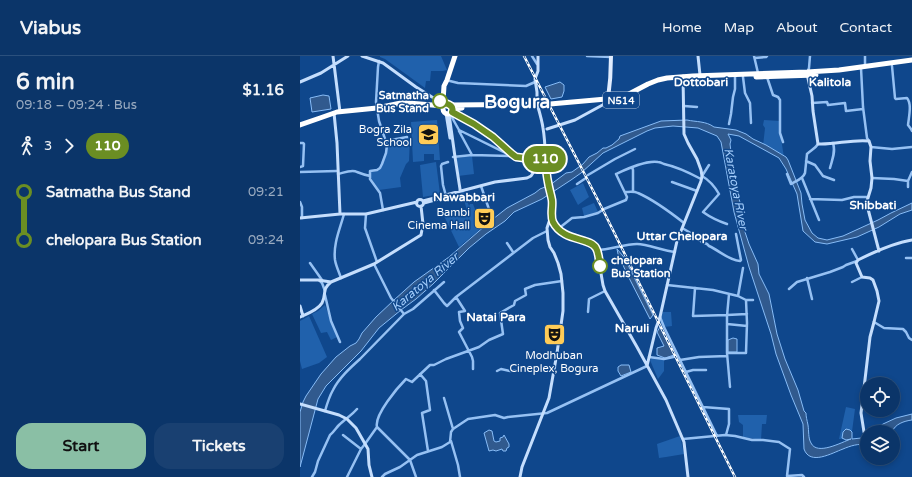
<!DOCTYPE html>
<html lang="en">
<head>
<meta charset="utf-8">
<style>
	:root { --surface:#0b3569; --page:#194071; --text:#f1f3f6; --muted:#9aabc0; --line:#2b507d; --accent:#8abfa5 }
	body { margin:0; font-family:"Varela Round",sans-serif; background:var(--page); color:var(--text); height:100vh; display:flex; flex-direction:column; font-size:15px; white-space:nowrap }
	* { box-sizing:border-box; margin:0 }
	p { font-size:13px; color:var(--muted) }
	.icon { flex:none; width:22px; height:22px; fill:none; stroke:currentColor; stroke-width:2; stroke-linecap:round; stroke-linejoin:round }
	.map { position:relative; flex:1; overflow:hidden }
	.details { display:flex; flex-direction:column; background:var(--surface); width:300px }
	.details>* { flex:none }
	.badge { padding:0 8px; border-radius:13px; font-size:14px; line-height:26px }
	.fabs { position:absolute; left:560px; top:321px; display:grid; gap:8px }
	.fabs a { display:grid; place-items:center; width:40px; height:40px; border-radius:50%; background:var(--surface); box-shadow:0 2px 6px #0003,0 0 0 1px var(--line); font-size:20px }
	.map>.badge { position:absolute; translate:-50% -50%; box-shadow:0 0 0 2px #fff }
	.legs { display:flex; align-items:center; gap:6px; height:44px; padding:0 16px; font-size:13px }
	.legs p { margin-inline-start:auto }
	.head { display:flex; align-items:center; justify-content:space-between; height:68px; padding:0 16px }
	h1 { font-size:22px; font-weight:700; line-height:30px }
	.action { display:flex; gap:8px; margin-top:auto; padding:8px 16px }
	.action a { flex:1; height:46px; border-radius:16px; background:var(--accent); color:#111; font-size:16px; font-weight:700; line-height:46px; text-align:center }
	.action a+a { background:var(--page); color:var(--text) }
	ul { padding:0 16px; list-style:none }
	li { display:flex; align-items:center; gap:14px; height:48px; font-size:15px }
	li i { display:grid; place-items:center; width:6px; height:100%; margin:0 5px; background:currentColor }
	li i::after { content:''; width:10px; height:10px; margin:-5px; border:3px solid; border-radius:50%; background:var(--surface) }
	li p { margin-inline-start:auto }
	li:first-child i { background:linear-gradient(#0000 50%,currentColor 0) }
	li:last-child i { background:linear-gradient(currentColor 50%,#0000 0) }
	header { display:flex; align-items:center; gap:24px; box-sizing:border-box; height:56px; padding:0 20px; background:var(--surface); border-bottom:1px solid var(--line) }
	header strong { font-size:19px }
	nav { display:flex; gap:22px; margin-inline-start:auto; font-size:14px }
	main { display:flex; flex:1; min-height:0 }
	.map>svg:first-child { display:block }
	.green { fill:#2061ac }
	.water { fill:#315a8e; stroke:#87bcf7 }
	.lines { fill:none; stroke-linecap:round; stroke-linejoin:round }
	.street { stroke:#96c1f3; stroke-width:2.5 }
	.secondary { stroke:#c5defd; stroke-width:3 }
	.primary { stroke:#e1edff; stroke-width:4 }
	.highway { stroke:#fff; stroke-width:5 }
	.rail-casing { stroke:#fff; stroke-width:2.5 }
	.rail { stroke:#0f478c; stroke-width:1; stroke-dasharray:3; stroke-linecap:butt }
	.line-1-casing { stroke:#fff; stroke-width:9 }
	.line-1 { stroke:#6b8e23; stroke-width:6 }
	.stop-1-dot { fill:#fff; stroke:#6b8e23; stroke-width:2 }
	.labels { text-anchor:middle; stroke-width:3; stroke-linejoin:round; paint-order:stroke }
	.shield { fill:#0f478c; stroke:#b7c8dc; stroke-width:1 }
	.shield-label { font-size:10px; font-weight:bold; fill:#fff }
	.stop-label { font-size:11px; font-weight:bold; fill:#fff; stroke:#0f478c; text-anchor:end }
	.poi-label { font-size:11px; fill:#fff; stroke:#0f478c; text-anchor:end }
	.neighbourhood-label { font-size:12px; font-weight:bold; fill:#fff; stroke:#0f478c }
	.water-label { font-size:12px; font-style:italic; fill:#a1cbfa; stroke:#0f478c }
	.town-label { font-size:19px; font-weight:bold; fill:#fff; stroke:#0f478c }
</style>
</head>
<body>
<header>
<strong>Viabus</strong>
<nav><a>Home</a><a>Map</a><a>About</a><a>Contact</a></nav>
</header>
<main>
<section class="details">
<div class="head"><div><h1>6 min</h1><p>09:18 – 09:24 · Bus</p></div><b>$1.16</b></div>
<div class="legs"><svg class="icon" aria-label="walk" viewBox="0 0 24 24"><circle cx="13" cy="4" r="2"/><path d="M13 8l-2 6 4 7M11 14l-3 7M7 12l3-4h3l4 4"/></svg>3<svg class="icon" aria-label="forward" viewBox="0 0 24 24"><path d="M9 5l7 7-7 7"/></svg><b class="badge" style="background:#6b8e23;color:#fff">110</b></div>
<ul>
<li><i style="color:#6b8e23"></i><b>Satmatha Bus Stand</b><p>09:21</p></li>
<li><i style="color:#6b8e23"></i><b>chelopara Bus Station</b><p>09:24</p></li>
</ul>
<div class="action"><a>Start</a><a>Tickets</a></div>
</section>
<div class="map">
<svg width="612" height="421" viewBox="0 0 612 421">
	<rect width="100%" height="100%" fill="#0f478c"/>
	<!-- green -->
	<path class="green" d="M80,0H141L147,14L143,15H131L130,25H126L125,32L85,3L80,1Z
		M137,64L140,104H134V98H124V105L113,106L111,66Z
		M464,64L480,65C480,78 482,88 484,101L463,90L465,72L463,69Z
		M110,81L109,105L106,108L100,122L101,131L79,134L71,122V116L78,114L86,95V86Z
		M172,100L174,118L158,120L156,102Z
		M136,106L140,138L123,141L120,109Z
		M283,127L289,141L278,149L270,134Z
		M163,134L169,150L170,148H173L178,161H181L184,170L159,191L144,160L167,154L161,135Z
		M294,147L298,156L284,160L282,152Z
		M25,249L37,281L31,284L27,276L21,277L12,258L18,255Z
		M363,256H371L372,270L364,271L360,261Z
		M9,260L27,301L19,307L2,313L0,305V265Z
		M352,302L364,304V315L358,323L350,304Z
		M546,351L555,353L551,383H539Z
		M438,359H467L466,368H462L461,384L443,381V369L439,366Z
		M380,380L384,398L366,401L359,402L357,388Z"/>
	<!-- water -->
	<path class="water" d="M260,26L264,29V35L262,41L251,43L245,31Z
		M23,39L29,40L31,53L12,56L10,42Z
		M387,64C396,66 406,65 414,71L436,74L446,78L453,83L466,89L486,101L488,104L501,137L502,148L505,164L512,177L518,182L527,184L543,180L578,164L591,157L612,147V154L600,158L579,171L557,181L527,188L515,186L503,175L497,138L486,113L479,102L439,80L428,78L431,84L430,88L432,104L438,139L441,150V156L444,173L449,188L458,208L459,218L469,238L477,278L485,303L498,334L504,355L506,357C506,361 507,364 508,369C509,375 508,382 511,387C517,400 542,386 551,383L546,384L542,382L543,376L546,373L550,374L552,376V383L561,382L567,379V389C559,387 550,390 543,393C532,397 510,410 504,393L503,368L491,339L476,298L471,278L449,211L434,156L421,86L417,80L398,72L373,70L355,72L347,75L303,97L281,117L271,124L242,143L214,156L205,165L186,178L169,192L133,228L116,243L101,254L79,272L61,295L26,330L18,343L0,411V356L3,346L6,340L21,318L36,301L50,290L56,287L59,283L62,277L76,261L94,244L114,226L149,201L193,163L207,152L235,137L240,133L250,129L266,117L272,116L283,108L289,101L297,97L303,92H306L312,89L319,83L320,80L361,65Z
		M317,193L323,200L328,209L353,259L350,263L327,218L318,198Z
		M360,271L374,299L365,302L357,299V292L364,290L357,276Z
		M433,282L437,283V296H428V284Z
		M321,309H329L331,316L321,320L318,315V311Z
		M612,358V364C604,365 595,368 592,376H572L583,368L596,362Z
		M189,374L192,375L194,385L196,386L200,385V382L203,381L204,379L209,388V391L207,392L206,395H203L202,393L196,395L193,394L189,395L184,377Z"/>
	<g class="lines">
		<!-- street -->
		<path class="street" d="M232,0L237,8
			M287,0L311,1
			M454,0L458,17
			M455,2L466,1L467,0
			M79,5L78,11L76,46L79,65L87,89L86,97L82,108L80,112L77,114L70,115V123L80,137L83,154
			M565,10V0
			M592,10L595,42L596,43L607,42C612,48 609,60 608,69L611,73L612,75
			M561,12L563,51L567,82L569,85
			M508,15L509,12L510,0
			M443,21L445,37L450,47L451,67
			M467,21L473,39L478,41L480,44V77L483,86
			M150,25L158,27L226,30L235,26
			M512,47L527,46L528,49L545,47L546,55L563,53
			M384,50L397,51
			M152,56L174,67L193,81L213,99
			M150,58L159,74L212,100
			M429,68L431,58L433,41L435,33V21
			M159,75L172,99
			M86,85L107,81
			M0,87H3L4,88L3,110L0,111
			M571,91L592,93L612,91
			M153,101L172,99L213,100L222,102L241,105
			M506,105L515,109L523,120L534,124
			M409,109L402,120C409,124 415,131 419,138L403,156C410,161 418,165 427,168
			M332,111L333,114V136
			M530,112C532,104 536,96 533,87
			M0,116L37,115
			M38,118C43,117 52,113 57,116C62,118 65,119 70,120
			M487,118L491,128C496,125 503,123 505,117L507,98C511,94 515,93 518,88
			M288,119L315,103L335,93
			M502,122L519,164
			M572,122L594,123L608,125
			M372,126L397,135
			M277,128L286,122
			M181,130L192,162
			M608,131V125L612,116
			M325,136C329,136 334,135 338,137C354,144 370,156 384,167
			M146,140L143,129L141,110L142,108L148,106
			M510,143L542,144L554,141H568
			M0,146L2,151V162
			M66,158L65,172L77,206
			M382,172L389,176L393,180L402,186L407,188L409,190C420,195 428,204 440,205L441,204L436,178
			M258,173L272,162L284,161L298,157L304,153L326,144L327,141L316,118C327,113 346,104 358,106C360,106 362,107 364,108C378,111 388,116 401,123
			M207,187L213,196
			M552,193L558,204
			M297,194C310,194 324,188 337,188C348,188 363,195 375,196
			M606,202H612
			M10,207L22,224
			M74,208L91,242L104,258
			M41,222C39,216 36,210 35,204C33,188 40,173 44,158
			M507,222L512,243
			M19,224L22,227L25,235
			M552,226L562,221
			M367,229L413,234L438,240L446,244H453
			M489,233L497,226L530,216L543,211L546,209L557,205
			M134,234L144,247L147,250L156,241L233,182L247,175
			M429,238L427,260V297L430,331
			M25,239L31,265L40,286
			M438,240L443,212
			M156,241L165,255L159,256L160,265L163,272L159,276L172,301L173,305V313
			M288,256L289,243L305,235
			M427,259L447,258
			M393,260L427,259
			M393,260L395,232
			M360,261L364,271L417,380
			M574,266L584,272L603,273L606,276L609,282L612,284
			M427,268L447,270
			M427,297H446L447,267L446,244
			M349,301L364,303L378,300
			M380,304L399,301L427,300
			M197,315L201,313L210,315L238,313L239,312L255,311
			M386,316L393,314H406
			M120,318L126,325L130,354L122,357L128,395
			M144,342L153,373
			M403,351L429,353V368L426,379
			M25,355C27,348 29,341 33,334C39,322 50,312 60,303L104,258L113,253L144,226
			M77,371L110,404L116,421
			M43,379L61,393
			M383,383L425,379L435,380L452,384H463L479,386L490,393L487,420L502,419L504,421
			M151,385L158,409L160,421
			M12,421L15,416L18,405L30,379C34,376 36,372 39,369C45,363 52,359 57,353
			M47,421L61,393L65,388L77,371C74,359 98,331 106,323L112,326L113,325L130,309H134L146,303L179,291L189,284L203,278L200,257L214,249L215,245L226,239L225,233L235,229L262,225
			M82,421L85,418L100,411L117,399L142,391L150,386L151,376L153,373L168,363L195,359L204,362L208,361L247,357L347,310"/>
		<!-- secondary -->
		<path class="secondary" d="M33,0L40,56
			M62,0L83,7L116,31L132,41L147,49
			M398,0L400,19
			M507,18L512,40L513,55L518,88C535,89 552,83 569,85L571,91L570,105L572,122L571,132L567,145L568,153L579,195
			M0,26L21,17L48,0
			M237,48V36L235,23L238,15V0
			M238,51C240,58 242,65 243,72C246,89 245,107 247,124C248,132 251,138 252,146C253,157 249,162 257,172C267,185 288,181 297,194L303,229L305,235L337,291L366,344L384,386L388,421
			M34,57L37,87L40,158
			M146,57L150,82
			M149,58L155,101L160,133V135
			M247,73L275,64L308,46
			M116.5 147a3.5 3.5 0 1 1 7 0a3.5 3.5 0 1 1-7 0Z
			M123,145L195,126L227,122L231,120L245,99
			M124,147L146,141
			M0,162L40,158H66L117,146
			M0,224H18L31,226
			M0,250L3,260
			M0,261C7,258 18,254 22,247C27,238 21,234 31,226L74,208L121,179L123,168L121,150
			M347,310L356,272L360,261L377,185L401,125L402,120L401,114L397,103L388,87L384,78L383,20
			M0,348L39,359L47,363L56,372L68,393L69,409L72,421
			M564,376L561,357L562,349L570,281L574,266L579,245L577,235L573,224L570,222L562,221L556,207L558,204C574,196 594,187 612,184
			M220,421L222,411L249,342L257,297L263,255V237L261,218L258,207L254,197L250,191L248,184L247,172L251,160"/>
		<!-- primary -->
		<path class="primary" d="M308,43C310,29 311,15 311,0"/>
		<!-- highway -->
		<path class="highway" d="M456,21L516,19
			M143 53a5 5 0 1 1 10 0a5 5 0 1 1-10 0Z
			M151,49L250,48L295,44L317,42L327,39L348,28L358,24L367,22L393,20L507,16L539,14L612,4
			M153,53L162,52
			M0,69L20,62L37,56L77,52L101,47H108L144,50L143,45L144,30L147,24L155,0"/>
		<defs>
			<path id="rail" d="M224,0L303,154L435,421"/>
		</defs>
		<!-- rail casing -->
		<use href="#rail" class="rail-casing"/>
		<!-- rail -->
		<use href="#rail" class="rail"/>
	</g>
	<g class="lines">
		<defs>
			<path id="line-1" d="M140,45C145,48 155,48 152,56L174,68L193,81L212,98L216,101L241,104L245,99C246,108 246,117 248,126C249,133 251,138 252,144C253,151 250,159 253,166C263,186 290,181 296,192C299,197 299,205 300,210"/>
		</defs>
		<!-- line-1 casing -->
		<use href="#line-1" class="line-1-casing"/>
		<!-- line-1 -->
		<use href="#line-1" class="line-1"/>
	</g>
	<!-- icons -->
	<defs>
		<symbol id="school-square" viewBox="-11 -11 22 22"><rect x="-9" y="-9" width="18" height="18" rx="4" fill="#ffcc57" stroke="#0f478c"/><path d="M0-5L7-2L0 1L-7-2ZM-4 1L0 2.5L4 1V4Q0 6-4 4Z" fill="#111"/></symbol>
		<symbol id="theatre-square" viewBox="-11 -11 22 22"><rect x="-9" y="-9" width="18" height="18" rx="4" fill="#ffcc57" stroke="#0f478c"/><path d="M-5-5.5Q0-4 5-5.5V0Q5 5 0 6Q-5 5-5 0ZM-3.3-2.5H-1v1.5H-3.3ZM1-2.5H3.3v1.5H1ZM-2.8 1Q0 5.5 2.8 1Z" fill="#111"/></symbol>
	</defs>
	<g fill-rule="evenodd">
		<use href="#school-square" x="116" y="66" width="25" height="25"/>
		<use href="#theatre-square" x="172" y="150" width="25" height="25"/>
		<use href="#theatre-square" x="242" y="266" width="25" height="25"/>
	</g>
	<!-- markers -->
	<g class="stop-1-dot">
		<circle cx="140" cy="45" r="7"/>
		<circle cx="300" cy="210" r="7"/>
	</g>
	<g class="labels">
		<!-- shield labels -->
		<rect class="shield" x="303" y="36" width="36" height="16" rx="3"/>
		<g class="shield-label">
			<text x="321" y="48">N514</text>
		</g>
		<!-- stop labels -->
		<g class="stop-label">
			<text x="129" y="43">Satmatha<tspan x="129" dy="13">Bus Stand</tspan></text>
			<text x="311" y="208" text-anchor="start">chelopara<tspan x="311" dy="13">Bus Station</tspan></text>
		</g>
		<!-- poi labels -->
		<g class="poi-label">
			<text x="112" y="77">Bogra Zila<tspan x="112" dy="13">School</tspan></text>
			<text x="170" y="160">Bambi<tspan x="170" dy="13">Cinema Hall</tspan></text>
			<text x="254" y="303" text-anchor="middle">Modhuban<tspan x="254" dy="13">Cineplex, Bogura</tspan></text>
		</g>
		<!-- neighbourhood labels -->
		<g class="neighbourhood-label">
			<text x="401" y="30">Dottobari</text>
			<text x="530" y="30">Kalitola</text>
			<text x="164" y="145">Nawabbari</text>
			<text x="573" y="153">Shibbati</text>
			<text x="382" y="184">Uttar Chelopara</text>
			<text x="196" y="265">Natai Para</text>
			<text x="332" y="276">Naruli</text>
		</g>
		<!-- water labels -->
		<g class="water-label">
			<text transform="translate(436 133) rotate(79)" y="4">Karatoya River</text>
			<text transform="translate(125 226) rotate(-40)" y="4">Karatoya River</text>
		</g>
		<!-- town labels -->
		<g class="town-label">
			<text x="217" y="52">Bogura</text>
		</g>
	</g>
</svg>
<div class="fabs">
<a><svg class="icon" aria-label="locate" viewBox="0 0 24 24"><circle cx="12" cy="12" r="6"/><path d="M12 2v4M12 18v4M2 12h4M18 12h4"/></svg></a>
<a><svg class="icon" aria-label="layers" viewBox="0 0 24 24"><path d="M12 4l9 5-9 5-9-5zM3 14l9 5 9-5"/></svg></a>
</div>
<b class="badge" style="left:245px;top:103px;background:#6b8e23;color:#fff">110</b>
</div>
</main>
</body>
</html>
